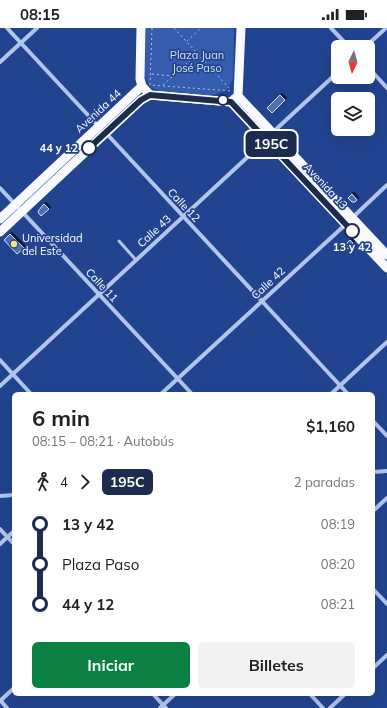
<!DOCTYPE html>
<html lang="es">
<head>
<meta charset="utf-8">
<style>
	:root { --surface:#fff; --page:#f2f2f2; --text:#202124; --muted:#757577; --accent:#0b8043 }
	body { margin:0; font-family:Mulish,sans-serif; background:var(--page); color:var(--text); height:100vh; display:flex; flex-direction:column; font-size:15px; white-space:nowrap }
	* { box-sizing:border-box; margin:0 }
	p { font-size:13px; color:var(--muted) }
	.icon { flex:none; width:22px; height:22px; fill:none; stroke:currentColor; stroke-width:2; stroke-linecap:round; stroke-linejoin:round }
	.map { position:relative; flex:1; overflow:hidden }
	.sheet { position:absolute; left:12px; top:364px; width:363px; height:304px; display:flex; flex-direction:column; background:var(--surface); border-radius:6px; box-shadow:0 4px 16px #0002 }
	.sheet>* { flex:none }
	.badge { padding:0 8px; border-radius:6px; font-size:14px; line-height:26px }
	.needle { width:26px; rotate:185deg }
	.fabs { position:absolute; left:331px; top:12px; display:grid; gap:8px }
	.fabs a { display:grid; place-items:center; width:44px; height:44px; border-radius:6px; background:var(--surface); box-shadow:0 4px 16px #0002; font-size:20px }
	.map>.badge { position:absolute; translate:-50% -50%; box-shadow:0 0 0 2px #fff }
	.legs { display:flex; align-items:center; gap:6px; height:44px; padding:0 20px; font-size:13px }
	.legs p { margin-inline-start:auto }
	.head { display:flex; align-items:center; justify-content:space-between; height:68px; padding:0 20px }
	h1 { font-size:22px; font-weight:700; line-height:30px }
	.button { display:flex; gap:8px; margin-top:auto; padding:8px 20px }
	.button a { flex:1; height:46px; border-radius:6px; background:var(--accent); color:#fff; font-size:16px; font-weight:700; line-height:46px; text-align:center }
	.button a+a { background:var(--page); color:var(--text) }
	ul { padding:0 20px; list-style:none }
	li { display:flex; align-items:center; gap:14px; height:40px; font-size:15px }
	li i { display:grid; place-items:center; width:6px; height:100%; margin:0 5px; background:currentColor }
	li i::after { content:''; width:10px; height:10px; margin:-5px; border:3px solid; border-radius:50%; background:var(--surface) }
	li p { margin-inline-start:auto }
	li:first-child i { background:linear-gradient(#0000 50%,currentColor 0) }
	li:last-child i { background:linear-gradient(currentColor 50%,#0000 0) }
	.status { display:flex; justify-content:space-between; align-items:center; height:28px; padding:0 20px; background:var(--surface); direction:ltr }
	.status svg { height:11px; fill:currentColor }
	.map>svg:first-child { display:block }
	.green { fill:#365dad }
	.building { fill:#4b6eb7; stroke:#d8e3f9; filter:url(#shadow) }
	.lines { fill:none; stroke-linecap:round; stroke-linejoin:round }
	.path { stroke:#b2c6ec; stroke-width:1; stroke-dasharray:2 3; stroke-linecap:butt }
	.lane { stroke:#b2c6ec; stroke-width:3 }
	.street { stroke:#b2c6ec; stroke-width:4 }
	.primary { stroke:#f8faff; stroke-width:9 }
	.line-1-casing { stroke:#fff; stroke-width:9 }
	.line-1 { stroke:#1d2b4f; stroke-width:6 }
	.stop-1-dot { fill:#fff; stroke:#1d2b4f; stroke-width:2 }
	.poi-dot { fill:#f8e274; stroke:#224490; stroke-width:1.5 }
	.labels { text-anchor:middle; stroke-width:3.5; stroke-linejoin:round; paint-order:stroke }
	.park-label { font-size:11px; fill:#d8e3f9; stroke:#224490 }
	.street-label { font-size:11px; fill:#fff; stroke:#224490 }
	.stop-label { font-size:11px; font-weight:bold; fill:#fff; stroke:#224490; text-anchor:end }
	.poi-label { font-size:11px; fill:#fff; stroke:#224490; text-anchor:start }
</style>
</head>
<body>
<div class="status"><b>08:15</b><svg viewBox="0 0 49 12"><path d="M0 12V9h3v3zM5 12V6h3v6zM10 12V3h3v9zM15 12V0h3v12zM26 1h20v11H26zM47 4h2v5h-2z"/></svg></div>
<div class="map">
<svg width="387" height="680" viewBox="0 0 387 680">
	<defs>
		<filter id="shadow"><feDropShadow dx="2" dy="-2" stdDeviation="0" flood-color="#0009"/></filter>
	</defs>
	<rect width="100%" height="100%" fill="#224490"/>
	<!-- green -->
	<path class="green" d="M146,0H234L233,51L227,62L214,67L162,66L150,58L145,48Z"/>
	<!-- building -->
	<path class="building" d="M280,67L285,72L272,85L267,80Z
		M352,166L357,172L355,174H352L348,170Z
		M44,176L49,181L41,188L38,184L39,182Z
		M10,206L24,220L17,226L4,212Z
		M350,212L353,215L348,221L344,218Z"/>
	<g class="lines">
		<!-- path -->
		<path class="path" d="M152,0L150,57L232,63
			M174,0L230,61
			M187,13L201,0
			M152,46L172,48
			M163,57L197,26"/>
		<!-- lane -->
		<path class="lane" d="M119,213L136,232"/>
		<!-- street -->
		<path class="street" d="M7,0L99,99
			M331,0L349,19
			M365,19L386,0
			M0,34L37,0
			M368,39L387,60
			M106,105L348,366
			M272,105L338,44
			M0,160L192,366
			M352,190L387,157
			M0,332L31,366
			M0,358L266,112
			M161,366L346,196
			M331,366L387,314
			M373,393L387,408
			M373,444L387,443
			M0,468L14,467
			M373,483L387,470
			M0,501L14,516
			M0,516L14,503
			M373,561L387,576
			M373,640L387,627
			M153,666L166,680
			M310,666L323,680
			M0,672L7,680
			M0,673L14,660
			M160,680L175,666
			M330,680L345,666"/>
		<!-- primary -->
		<path class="primary" d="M141,0L140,51L142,58L150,67L231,74
			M238,68L387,227
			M234,71L238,68L241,0
			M231,74L387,240
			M0,191L142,58
			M0,204L141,72L150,67"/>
	</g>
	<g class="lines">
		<defs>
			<path id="line-1" d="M89,120L141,72L150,67L231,74L352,203"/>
		</defs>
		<!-- line-1 casing -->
		<use href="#line-1" class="line-1-casing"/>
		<!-- line-1 -->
		<use href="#line-1" class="line-1"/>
	</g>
	<!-- markers -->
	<g class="stop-1-dot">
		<circle cx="223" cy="72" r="5"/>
		<circle cx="89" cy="120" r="7"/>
		<circle cx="352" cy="203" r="7"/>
	</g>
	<circle class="poi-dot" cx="14" cy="216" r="4"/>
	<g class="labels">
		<!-- park labels -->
		<g class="park-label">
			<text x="197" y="31">Plaza Juan<tspan x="197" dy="13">José Paso</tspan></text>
		</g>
		<!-- street labels -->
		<g class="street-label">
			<text transform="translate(98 83) rotate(-43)" y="4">Avenida 44</text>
			<text transform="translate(326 158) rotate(47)" y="4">Avenida 13</text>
			<text transform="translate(184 177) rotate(47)" y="4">Calle 12</text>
			<text transform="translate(154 203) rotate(-43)" y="4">Calle 43</text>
			<text transform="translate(268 255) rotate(-43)" y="4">Calle 42</text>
			<text transform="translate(102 257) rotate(47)" y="4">Calle 11</text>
		</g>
		<!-- stop labels -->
		<g class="stop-label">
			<text x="78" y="124">44 y 12</text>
			<text x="352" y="223" text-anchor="middle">13 y 42</text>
		</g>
		<!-- poi labels -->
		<g class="poi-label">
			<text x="22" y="214">Universidad<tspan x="22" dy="13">del Este</tspan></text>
		</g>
	</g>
</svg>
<div class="fabs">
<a><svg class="needle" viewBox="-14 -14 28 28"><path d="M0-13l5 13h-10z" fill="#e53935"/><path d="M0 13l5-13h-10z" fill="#757577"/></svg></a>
<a><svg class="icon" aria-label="layers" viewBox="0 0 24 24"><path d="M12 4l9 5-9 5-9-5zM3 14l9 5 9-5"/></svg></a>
</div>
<b class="badge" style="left:271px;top:116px;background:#1d2b4f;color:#fff">195C</b>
<section class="sheet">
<div class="head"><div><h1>6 min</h1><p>08:15 – 08:21 · Autobús</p></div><b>$1,160</b></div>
<div class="legs"><svg class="icon" aria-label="walk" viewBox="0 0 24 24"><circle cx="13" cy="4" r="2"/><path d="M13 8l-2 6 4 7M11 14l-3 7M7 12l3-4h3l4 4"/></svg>4<svg class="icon" aria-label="forward" viewBox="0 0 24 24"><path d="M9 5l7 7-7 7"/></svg><b class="badge" style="background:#1d2b4f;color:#fff">195C</b><p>2 paradas</p></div>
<ul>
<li><i style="color:#1d2b4f"></i><b>13 y 42</b><p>08:19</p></li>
<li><i style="color:#1d2b4f"></i><span>Plaza Paso</span><p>08:20</p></li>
<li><i style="color:#1d2b4f"></i><b>44 y 12</b><p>08:21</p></li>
</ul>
<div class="button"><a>Iniciar</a><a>Billetes</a></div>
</section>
</div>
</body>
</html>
